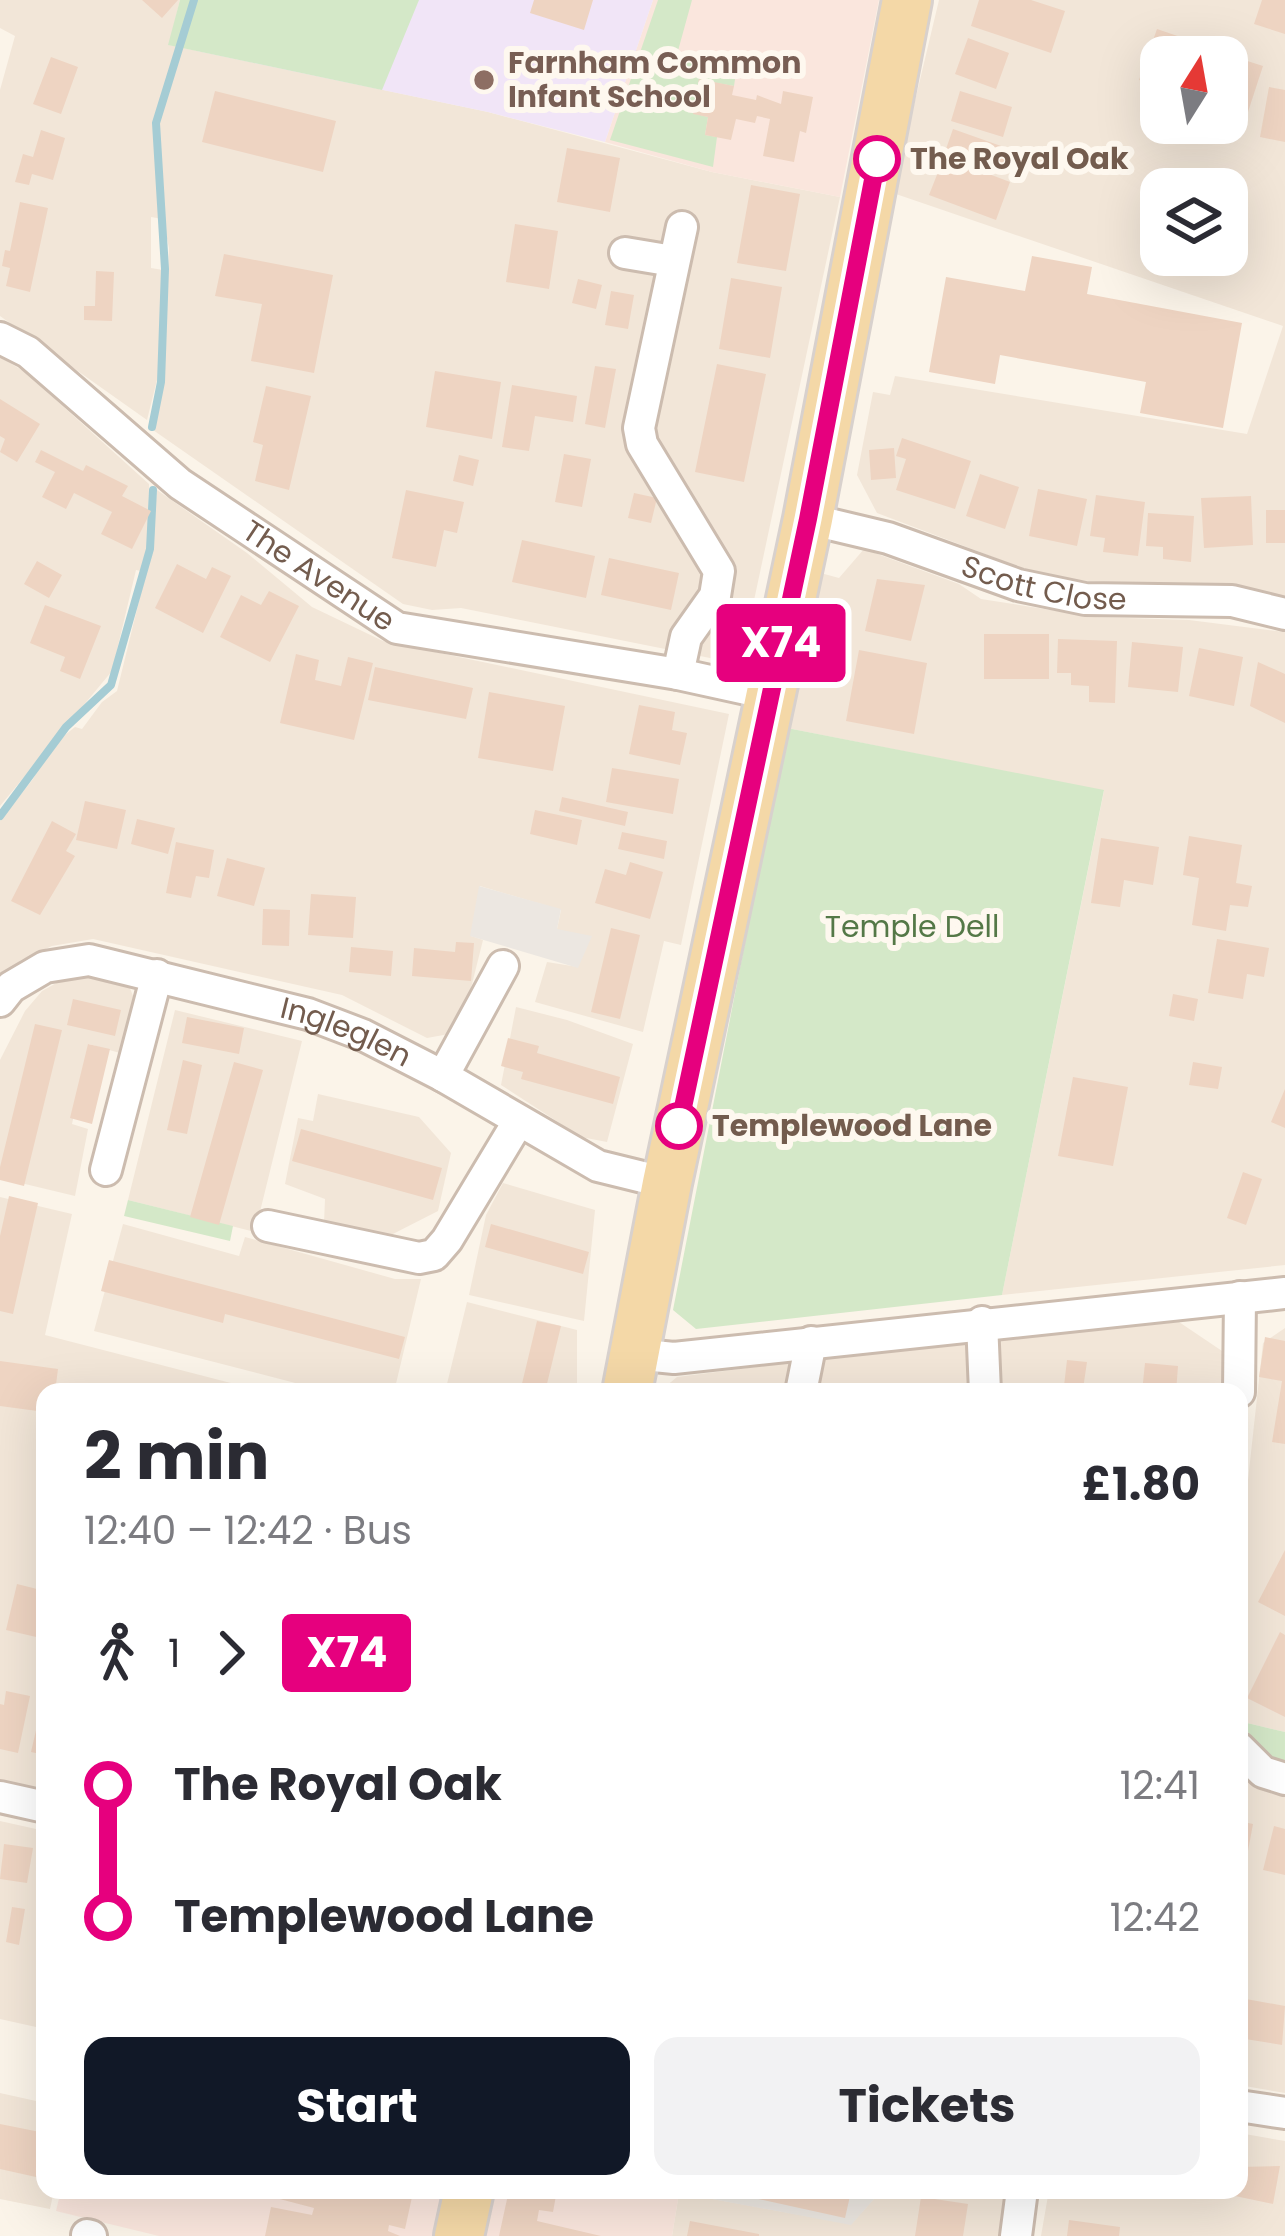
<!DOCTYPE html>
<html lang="en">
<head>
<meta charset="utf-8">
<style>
	:root { --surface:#fff; --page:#f2f2f3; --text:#2b2b33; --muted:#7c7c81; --accent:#111827 }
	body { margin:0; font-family:Poppins,sans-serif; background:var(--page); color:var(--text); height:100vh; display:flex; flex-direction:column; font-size:45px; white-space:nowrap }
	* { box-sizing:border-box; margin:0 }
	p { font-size:39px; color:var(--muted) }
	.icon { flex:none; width:66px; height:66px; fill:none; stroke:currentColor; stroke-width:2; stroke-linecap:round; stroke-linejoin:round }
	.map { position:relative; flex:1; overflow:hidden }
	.details { position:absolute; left:36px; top:1383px; width:1212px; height:816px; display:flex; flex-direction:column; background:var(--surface); border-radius:24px; box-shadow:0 12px 48px #0002 }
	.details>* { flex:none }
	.badge { padding:0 24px; border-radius:9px; font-size:42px; line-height:78px }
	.needle { width:78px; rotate:11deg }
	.fabs { position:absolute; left:1140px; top:36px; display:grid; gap:24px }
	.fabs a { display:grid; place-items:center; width:108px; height:108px; border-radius:24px; background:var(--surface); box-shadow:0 12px 48px #0002; font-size:60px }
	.map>.badge { position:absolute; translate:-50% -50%; box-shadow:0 0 0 6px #fff }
	.legs { display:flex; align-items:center; gap:18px; height:132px; padding:0 48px; font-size:39px }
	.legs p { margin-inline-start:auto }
	.summary { display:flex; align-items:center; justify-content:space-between; height:204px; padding:0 48px }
	h1 { font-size:66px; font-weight:700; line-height:90px }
	.button { display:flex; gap:24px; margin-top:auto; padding:24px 48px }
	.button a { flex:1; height:138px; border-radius:24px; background:var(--accent); color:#fff; font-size:48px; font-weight:700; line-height:138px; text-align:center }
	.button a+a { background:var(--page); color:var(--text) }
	ul { padding:0 48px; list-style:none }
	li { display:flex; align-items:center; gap:42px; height:132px; font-size:45px }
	li i { display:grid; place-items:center; width:18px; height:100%; margin:0 15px; background:currentColor }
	li i::after { content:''; width:30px; height:30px; margin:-15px; border:9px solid; border-radius:50%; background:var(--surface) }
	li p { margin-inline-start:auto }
	li:first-child i { background:linear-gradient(#0000 50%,currentColor 0) }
	li:last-child i { background:linear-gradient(currentColor 50%,#0000 0) }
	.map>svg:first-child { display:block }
	.residential { fill:#f2e6d8; fill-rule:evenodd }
	.commercial { fill:#fae6dd }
	.industrial { fill:#ece7e1 }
	.education { fill:#f1e5f7 }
	.green { fill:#d4e8c8 }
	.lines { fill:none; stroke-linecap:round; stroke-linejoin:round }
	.stream { stroke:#a5ccd4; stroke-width:8 }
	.building { fill:#eed4c2 }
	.street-casing { stroke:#ccbcaf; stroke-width:36 }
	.primary-casing { stroke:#d8d1cd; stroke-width:54 }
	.street { stroke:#fff; stroke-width:30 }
	.primary { stroke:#f4d8a7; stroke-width:48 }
	.line-1-casing { stroke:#fff; stroke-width:27 }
	.line-1 { stroke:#e6007e; stroke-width:18 }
	.education-dot { fill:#8d6e63; stroke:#fef8ef; stroke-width:4.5 }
	.stop-1-dot { fill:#fff; stroke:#e6007e; stroke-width:6 }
	.labels { text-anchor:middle; stroke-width:12; stroke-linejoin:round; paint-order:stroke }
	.education-label { font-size:30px; font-weight:bold; fill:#785e54; stroke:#fef8ef; text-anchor:start }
	.stop-label { font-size:30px; font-weight:bold; fill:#735c4e; stroke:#fef8ef; text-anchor:start }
	.street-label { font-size:30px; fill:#735c4e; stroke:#fef8ef }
	.park-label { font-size:30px; fill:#547847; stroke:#fef8ef }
</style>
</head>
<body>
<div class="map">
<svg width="1285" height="2236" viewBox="0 0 1285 2236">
	<rect width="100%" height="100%" fill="#fbf4e9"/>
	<!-- residential -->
	<path class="residential" d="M0,0H180L169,45L488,112L712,172L840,197L743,652L725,661L461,608L432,610L403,604L153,430L164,377L169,248L163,219L151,217V268L163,270L158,376L147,420L0,316V90L15,36L0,28Z
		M939,0H1285V605L1249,590L1072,580L1022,568L877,513L857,475L873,392L890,395L895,376L1247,434L1283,326L893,193ZM1161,57H1227V123H1161ZM1161,189H1227V255H1161Z
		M0,357L25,372L149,484L148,551L141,571L136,570L112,671L0,806Z
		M157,490L247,553L312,607L383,641L729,714L681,945L664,941L643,1032L535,1002L547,962L578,967L557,929L561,910L480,886L471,936L483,940L460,1032L427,1038L342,995L93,939L52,946L21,960L0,981V821L33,779L51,746L75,727L82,729L102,702L117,691L151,552Z
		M864,549L959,584L981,599L1095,617L1189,620L1285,632V1265L1002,1295L1104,791L787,728L817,572L839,578Z
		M94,974L127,981L140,1013L130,1056L89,1044L72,1124L88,1129L75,1196L0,1178V1060L25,1011L42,991L69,976Z
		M516,1007L567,1020L633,1044L607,1142L581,1137L501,1085Z
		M175,1010L302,1041L255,1232L128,1200Z
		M318,1094L419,1117L451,1153L438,1211L387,1237L324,1223L325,1199L285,1184L298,1118L313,1121Z
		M503,1183L595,1210L584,1321L469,1295L486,1215Z
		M0,1197L72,1214L45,1335L266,1392H45V1790L0,1780Z
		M123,1224L239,1256L245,1237L395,1279H421L394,1392H330L94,1331Z
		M467,1302L577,1330V1392H445Z
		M1179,1322L1228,1355L1224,1392H659L677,1377L914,1347Z
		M1285,1328V1732L1239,1721V1562L1263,1343Z
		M1239,1767L1262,1787L1285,1795V2093L1239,2085Z
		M0,1821L45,1831V2029L0,2019Z
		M0,2093L45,2103V2190H54L50,2209L0,2199Z
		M1239,2133L1285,2141V2236H1041L1049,2190H1239Z
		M882,2190H1006L998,2236H672L679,2193L851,2224Z"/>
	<!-- commercial -->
	<path class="commercial" d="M653,0H879L840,197L712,172L605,142Z
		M61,2190H664L679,2193L672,2236H159L56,2211Z"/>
	<!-- industrial -->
	<path class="industrial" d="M479,886L561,909L557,929L592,936L578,968L470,936Z
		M664,2190H882L851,2225Z"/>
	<!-- education -->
	<path class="education" d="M207,0H653L605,142L488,112L197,51Z"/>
	<!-- green -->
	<path class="green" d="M180,0H419L382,90L168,45Z
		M658,0H692L676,58L736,73L734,86L699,80L693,113L708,117L705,135L717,137L713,167L610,140Z
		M787,728L1104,790L1002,1295L696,1329L673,1310Z
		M128,1200L233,1226L230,1241L124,1216Z
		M1239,1721L1285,1732V1766L1265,1753Z"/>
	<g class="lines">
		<!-- stream -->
		<path class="stream" d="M152,427L161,382L165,269L156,123L194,0
			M0,816L66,727L111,685L150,549L153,490"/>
	</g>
	<!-- building -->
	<path class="building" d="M142,0H178L162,18Z
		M534,0H593L584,30L530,13Z
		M979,0H1031L1065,11L1051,53L971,26Z
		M1262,0H1285V34L1254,24Z
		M1157,29L1204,45L1200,57H1161V88L1139,80Z
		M968,38L1009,53L996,89L955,74Z
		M1216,51L1263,66L1245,121L1227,115V57H1214Z
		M51,57L78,67L61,114L33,104Z
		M699,79L734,86L732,95L756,100L757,95L781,104L783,91L813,97L806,133L800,131L794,162L763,156L770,119L757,116L755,123L736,119L731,140L705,135L708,117L693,114Z
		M1269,87L1285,90V142L1260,137Z
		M215,91L336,121L323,172L202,142Z
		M960,91L1012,107L1003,137L951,121Z
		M953,129L1032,157L1024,177L946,149Z
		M41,130L65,138L53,180L32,174L29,185L15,182L23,154L33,157Z
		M567,148L620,158L610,212L557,202Z
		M944,157L1010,182L996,220L929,195Z
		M751,185L800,194L786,271L737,263Z
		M20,202L48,208L30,292L6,286L10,268L2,266L5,250L10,251Z
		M515,224L558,231L549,289L506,282Z
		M224,254L333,275L314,373L251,361L262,304L215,296Z
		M1032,256L1092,267L1087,294L1242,323L1223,428L1140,413L1146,382L1000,355L995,384L929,372L946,277L1025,291Z
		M96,271L114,272L112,321L84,320V306H95Z
		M731,278L782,287L770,358L719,349Z
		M578,279L602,285L596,309L572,303Z
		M611,291L634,295L628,329L605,325Z
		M717,364L766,374L744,482L695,472Z
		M595,366L616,369L605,428L585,424Z
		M435,371L501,382L492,439L426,427Z
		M512,385L577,396L573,422L535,416L529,451L502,447Z
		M266,386L311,396L289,490L255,481L263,445L253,442Z
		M0,399L40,424L17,462L0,452L5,439L0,436Z
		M902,438L971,461L955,509L896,490L906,459L896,456Z
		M894,448L896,478L871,480L869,450Z
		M41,450L83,471L86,465L128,486L122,496L151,511L132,549L101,534L112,512L74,493L66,509L42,497L55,472L35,462Z
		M564,454L591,459L582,507L555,502Z
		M459,455L479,460L473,486L453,481Z
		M980,474L1019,487L1005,529L966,516Z
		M1038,489L1087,499L1077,546L1029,536Z
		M406,490L464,502L457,533L444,530L436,567L392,558Z
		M634,493L657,498L651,523L628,518Z
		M1096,495L1145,502L1138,556L1103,552L1105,538L1090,536Z
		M1251,496L1253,545L1204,548L1201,498Z
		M1266,510H1285V543H1266Z
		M1148,513L1194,516L1191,562L1163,559V547L1146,546Z
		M522,540L595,556L586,598L512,582Z
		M609,558L679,573L671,610L601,595Z
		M37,561L62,575L49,598L24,584Z
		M177,564L206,579L212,567L231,576L203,633L155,608Z
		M877,579L925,585L911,641L865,631Z
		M269,591L299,606L270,662L220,637L241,595L261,605Z
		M45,605L101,626L80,679L60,671L65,657L30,643Z
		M984,634H1049V679H984Z
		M1058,639L1117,641L1115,703L1089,702V686L1071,685V673H1057Z
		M1132,642L1183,647L1178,692L1128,687Z
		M1199,648L1243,657L1234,706L1189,696Z
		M859,650L927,663L914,734L846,721Z
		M296,654L319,660L315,680L341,686L348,657L373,663L354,740L280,723Z
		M1258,662L1285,674V723L1250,706Z
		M375,667L473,688L466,719L368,700Z
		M489,692L565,706L553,771L478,758Z
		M639,705L675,712L672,730L687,733L680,765L629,754Z
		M612,768L679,779L673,814L606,802Z
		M562,797L628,812L625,826L559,811Z
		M85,801L126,810L117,849L76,840Z
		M535,810L582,820L577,845L530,834Z
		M137,819L175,828L168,854L131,844Z
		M52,821L76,834L66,851L75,856L40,915L11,901Z
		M622,832L667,841L664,859L618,849Z
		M1189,836L1242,845L1236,883L1252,886L1248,907L1230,905L1226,931L1192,925L1199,878L1183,875Z
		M1101,838L1159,847L1153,885L1124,880L1120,907L1091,903Z
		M176,842L214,850L209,878L196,876L191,898L166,893Z
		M227,858L265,868L254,906L217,896Z
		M630,862L663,872L650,919L595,903L605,869L626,875Z
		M311,894L356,897L353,938L308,935Z
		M263,909L290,910L289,946L262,945Z
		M611,928L640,935L620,1019L591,1012Z
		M1217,939L1269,948L1264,977L1247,974L1243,999L1208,993Z
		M456,942L474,943L471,981L412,976L414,948L455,952Z
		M351,947L393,951L391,976L349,972Z
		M1173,994L1198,999L1194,1021L1169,1016Z
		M73,999L121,1010L115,1036L67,1025Z
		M187,1017L244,1028L239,1054L182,1043Z
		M35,1024L62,1030L24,1186L0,1180V1167Z
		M508,1038L539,1046L537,1053L620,1077L613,1104L521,1079L523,1072L501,1066Z
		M88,1044L110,1049L92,1124L70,1118Z
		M183,1060L202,1065L187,1134L167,1130Z
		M234,1062L263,1070L219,1225L190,1217Z
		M1193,1062L1222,1067L1218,1089L1189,1085Z
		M1073,1077L1128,1087L1113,1166L1058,1156Z
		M1285,1089V1128L1271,1122Z
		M301,1129L442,1168L433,1200L292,1161Z
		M1243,1172L1262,1179L1246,1225L1227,1218Z
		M9,1196L38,1203L13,1314L0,1311V1236Z
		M491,1224L589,1252L583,1274L485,1247Z
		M109,1260L405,1337L399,1359L225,1314L223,1323L101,1291Z
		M537,1321L561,1326L545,1392H520Z
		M1265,1337L1285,1341V1444L1272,1442L1282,1381L1259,1377Z
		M1067,1360L1087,1362L1083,1389L1034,1392L1035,1383L1064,1386Z
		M0,1361L58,1369L55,1392H45V1412L0,1406Z
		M1145,1363L1178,1366L1176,1392H1142Z
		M1285,1550V1616L1258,1602Z
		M17,1584L45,1591V1639L6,1630Z
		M1280,1632L1285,1635V1717L1247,1698Z
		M6,1691L30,1696L18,1753L0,1749V1704L4,1705Z
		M43,1700H45V1755L31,1752Z
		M1239,1821L1253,1824L1245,1867L1239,1866Z
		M1274,1826L1285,1829V1875L1263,1870Z
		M4,1844L33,1848L27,1883L0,1879Z
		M12,1907L25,1909L19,1945L6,1942Z
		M1246,1999L1285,2006L1282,2045L1239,2038Z
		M0,2124L45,2133V2179L0,2169Z
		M1280,2166L1273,2204L1216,2192L1239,2190V2167Z
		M245,2190H380L412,2197L405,2229L389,2225L388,2231L400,2236H265L271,2207L312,2215L314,2208Z
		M509,2190H557L553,2212L539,2210L537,2221L601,2236H499Z
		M718,2190H817L850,2196L845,2218Z
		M921,2197L968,2204L963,2236H915Z
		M1069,2220L1120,2227L1119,2236H1067Z
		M690,2221L759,2234V2236H687Z"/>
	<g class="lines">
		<defs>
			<g id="street">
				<path d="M625,253L673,261"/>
				<path id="s1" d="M0,338L28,352L180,484L397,628L678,674L769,694"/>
				<path id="s2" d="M808,519L888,538L1018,585L1085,599L1232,601L1285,614"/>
				<path d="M678,674L686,637L715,596L719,571L642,444L639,428L682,227"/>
				<path id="s3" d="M0,1001L11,987L45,967L89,960L308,1014L363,1035L443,1076L598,1166L667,1183"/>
				<path d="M443,1076L503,966"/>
				<path d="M106,1170L157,975"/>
				<path d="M268,1226L419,1258L434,1255L447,1240L518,1122"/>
				<path d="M982,1322L985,1392"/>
				<path d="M634,1354L674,1358L1285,1293"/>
				<path d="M801,1392L811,1342"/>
				<path d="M1239,1392L1240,1297"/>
				<path d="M1239,1748L1263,1772L1285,1779"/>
				<path d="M0,1797L45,1807"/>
				<path d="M1239,2106L1285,2113"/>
				<path d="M87,2235L91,2236"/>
				<path d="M1016,2236L1022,2190"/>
			</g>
			<path id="primary" d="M627,1392L667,1183L808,519L907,0
				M459,2236L469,2190"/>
		</defs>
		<!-- street casing -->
		<use href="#street" class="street-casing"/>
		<!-- primary casing -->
		<use href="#primary" class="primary-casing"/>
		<!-- street -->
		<use href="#street" class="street"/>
		<!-- primary -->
		<use href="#primary" class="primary"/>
	</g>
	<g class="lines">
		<defs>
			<path id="line-1" d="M679,1126L808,519L877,159"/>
		</defs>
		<!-- line-1 casing -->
		<use href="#line-1" class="line-1-casing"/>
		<!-- line-1 -->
		<use href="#line-1" class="line-1"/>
	</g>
	<!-- markers -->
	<circle class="education-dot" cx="484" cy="80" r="12"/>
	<g class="stop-1-dot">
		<circle cx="877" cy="159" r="21"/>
		<circle cx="679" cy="1126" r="21"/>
	</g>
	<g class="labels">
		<!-- education labels -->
		<g class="education-label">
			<text x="508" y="73">Farnham Common<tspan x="508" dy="34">Infant School</tspan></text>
		</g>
		<!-- stop labels -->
		<g class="stop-label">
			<text x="910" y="169">The Royal Oak</text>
			<text x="712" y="1136">Templewood Lane</text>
		</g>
		<!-- street labels -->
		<g class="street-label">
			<text dy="10" stroke="none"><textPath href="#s1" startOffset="399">The Avenue</textPath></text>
			<text dy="10" stroke="none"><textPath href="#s2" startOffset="246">Scott Close</textPath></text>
			<text dy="10" stroke="none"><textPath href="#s3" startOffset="369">Ingleglen</textPath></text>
		</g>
		<!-- park labels -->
		<g class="park-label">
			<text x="912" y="937">Temple Dell</text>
		</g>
	</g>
</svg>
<div class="fabs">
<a><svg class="needle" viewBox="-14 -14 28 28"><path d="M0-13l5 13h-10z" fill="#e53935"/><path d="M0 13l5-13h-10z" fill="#7c7c81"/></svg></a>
<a><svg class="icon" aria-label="layers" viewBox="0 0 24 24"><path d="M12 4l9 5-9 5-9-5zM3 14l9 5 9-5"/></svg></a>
</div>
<b class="badge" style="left:781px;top:643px;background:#e6007e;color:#fff">X74</b>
<section class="details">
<div class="summary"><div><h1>2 min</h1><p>12:40 – 12:42 · Bus</p></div><b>£1.80</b></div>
<div class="legs"><svg class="icon" aria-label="walk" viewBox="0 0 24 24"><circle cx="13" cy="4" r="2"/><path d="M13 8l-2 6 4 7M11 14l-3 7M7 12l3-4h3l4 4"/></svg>1<svg class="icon" aria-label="forward" viewBox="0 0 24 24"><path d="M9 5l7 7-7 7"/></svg><b class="badge" style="background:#e6007e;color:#fff">X74</b></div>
<ul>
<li><i style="color:#e6007e"></i><b>The Royal Oak</b><p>12:41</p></li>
<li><i style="color:#e6007e"></i><b>Templewood Lane</b><p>12:42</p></li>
</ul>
<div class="button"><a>Start</a><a>Tickets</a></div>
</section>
</div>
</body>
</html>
